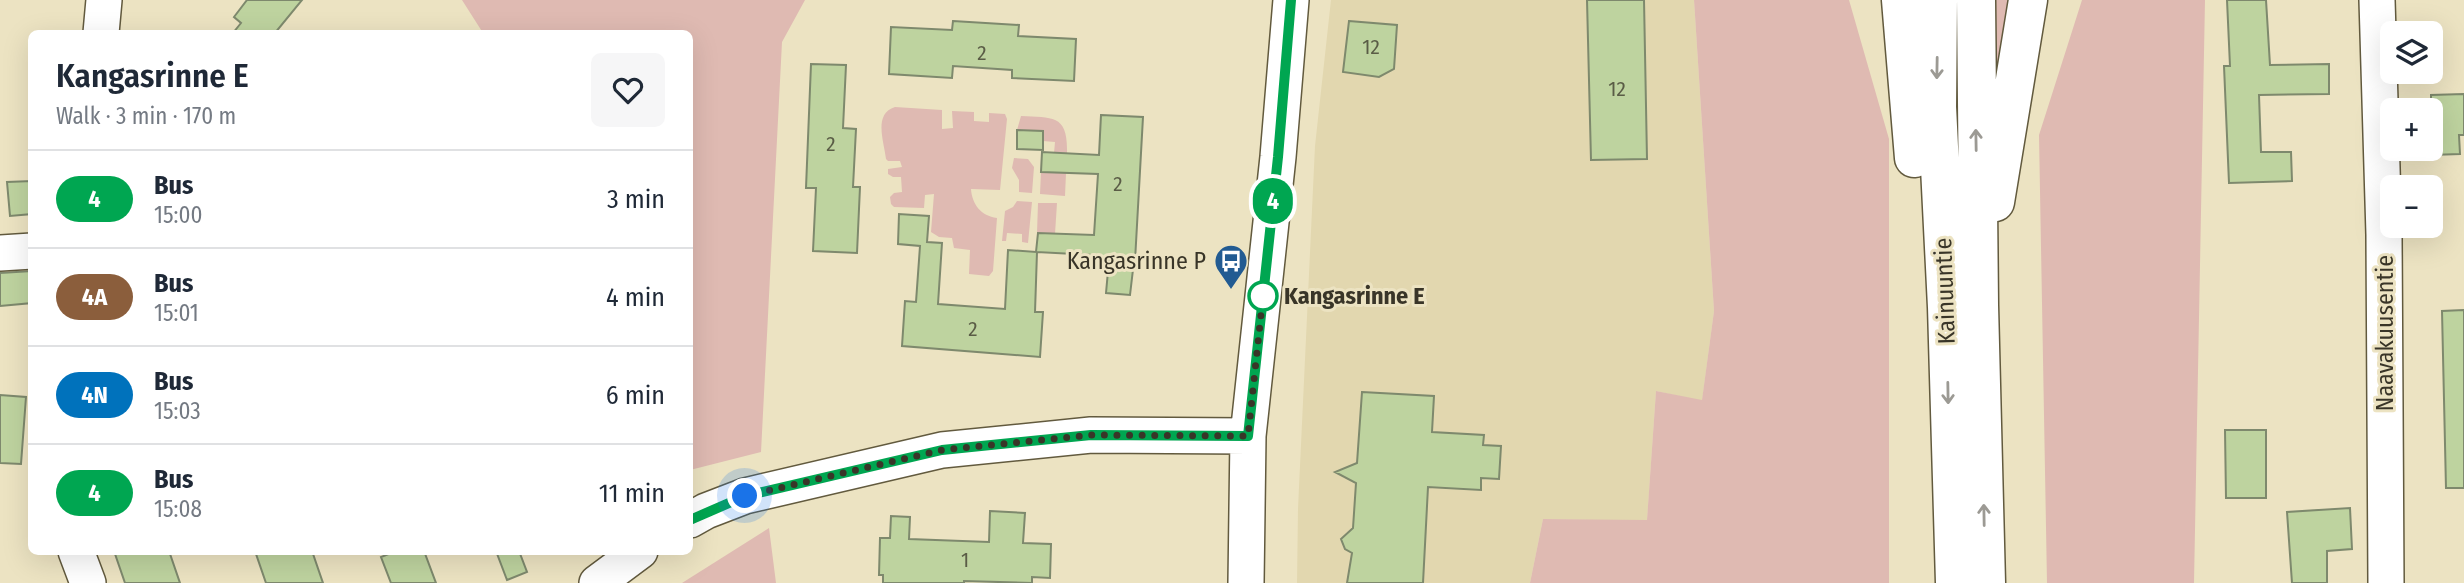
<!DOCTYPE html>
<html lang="en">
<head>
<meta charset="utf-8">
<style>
	:root { --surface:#fff; --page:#f6f6f7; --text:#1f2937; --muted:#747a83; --line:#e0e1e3 }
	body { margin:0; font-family:"Fira Sans Condensed",sans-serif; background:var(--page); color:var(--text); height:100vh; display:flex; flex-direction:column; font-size:26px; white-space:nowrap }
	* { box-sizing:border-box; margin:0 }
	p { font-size:23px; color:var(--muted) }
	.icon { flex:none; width:38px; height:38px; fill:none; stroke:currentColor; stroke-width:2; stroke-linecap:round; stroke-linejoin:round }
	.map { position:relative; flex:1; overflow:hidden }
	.sheet { position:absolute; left:28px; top:30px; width:665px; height:525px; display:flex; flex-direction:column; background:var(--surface); border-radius:10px; box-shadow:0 7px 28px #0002 }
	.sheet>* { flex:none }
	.badge { padding:0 14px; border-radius:23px; font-size:24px; line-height:46px }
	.buttons { position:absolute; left:2380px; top:21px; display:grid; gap:14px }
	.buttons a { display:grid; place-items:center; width:63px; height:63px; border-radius:10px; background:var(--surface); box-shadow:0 7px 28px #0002; font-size:35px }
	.you { position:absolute; width:35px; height:35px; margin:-18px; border:5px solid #fff; border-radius:50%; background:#1a73e8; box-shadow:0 0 0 10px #1a73e833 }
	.map>.badge { position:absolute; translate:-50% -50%; box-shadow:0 0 0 4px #fff }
	.round { display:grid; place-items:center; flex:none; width:74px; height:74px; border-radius:10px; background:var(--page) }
	.overview { display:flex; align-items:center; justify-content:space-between; height:119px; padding:0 28px }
	h1 { font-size:33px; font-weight:600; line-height:52px }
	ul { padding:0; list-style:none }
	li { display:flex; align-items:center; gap:21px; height:98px; padding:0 28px; border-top:2px solid var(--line) }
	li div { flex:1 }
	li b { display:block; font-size:26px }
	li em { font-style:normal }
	li .badge { min-width:77px; font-weight:700; text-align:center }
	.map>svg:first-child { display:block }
	.built { fill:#e2d7af }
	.green { fill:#dfbab2 }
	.building { fill:#bed39f; stroke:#7e896d; stroke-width:2 }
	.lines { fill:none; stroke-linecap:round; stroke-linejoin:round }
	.minor-casing { stroke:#625a3e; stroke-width:38 }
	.highway-casing { stroke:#625a3e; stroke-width:41 }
	.minor { stroke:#fff; stroke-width:35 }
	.highway { stroke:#fff; stroke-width:38 }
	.oneway { stroke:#9c9a94 }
	.line-casing { stroke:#fff; stroke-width:16 }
	.line { stroke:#00a651; stroke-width:10 }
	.walk { stroke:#393528; stroke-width:7; stroke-dasharray:0 12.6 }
	.stop-dot { fill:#fff; stroke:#00a651; stroke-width:3.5 }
	.labels { text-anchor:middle; stroke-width:6; stroke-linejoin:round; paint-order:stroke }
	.number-label { font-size:21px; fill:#5a5c46 }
	.poi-label { font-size:24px; fill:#393528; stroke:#ece3c2; text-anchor:end }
	.street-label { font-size:24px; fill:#393528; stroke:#ece3c2 }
	.stop-label { font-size:24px; font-weight:bold; fill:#393528; stroke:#ece3c2; text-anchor:start }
</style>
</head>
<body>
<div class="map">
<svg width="2464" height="583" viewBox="0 0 2464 583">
	<rect width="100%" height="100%" fill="#ece3c2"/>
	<!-- built -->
	<path class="built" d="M1331,0H1694L1714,311L1702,401L1656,391L1647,521L1543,519L1530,583H1297L1298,509L1315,146Z"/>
	<!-- green -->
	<path class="green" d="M462,0H805L782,42L761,452L690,470V33H483Z
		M1694,0H1849L1889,139V583H1530L1543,519L1647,520L1656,391L1702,400L1714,311Z
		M1996,0H2019L1996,108Z
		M2082,0H2205L2194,583H2047L2039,135Z
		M895,107L942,110V129L953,128L952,111L974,112V121L989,122V113L1005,114L1007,119L1000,190L971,189C972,204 981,216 997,218L993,271L989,276L969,274L970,250L954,248L952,238L939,237L931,232L934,194L925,195L924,208L894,207L891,204L890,197L894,193L902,192L901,177H893L888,174V169L902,167L900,161H888L886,159C884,141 873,114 895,107Z
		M1021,116C1053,118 1068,114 1067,153H1054L1055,142L1043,141V131L1017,130Z
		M1014,158L1028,159L1034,167L1032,193L1019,192V180L1012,168Z
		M1041,172L1066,173L1065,196L1040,194Z
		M1017,201L1032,202L1028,243L1022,242V234L1007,233L1006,241H1002L1005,211L1013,207Z
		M1038,203H1057L1055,234L1037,233Z
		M769,528L776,583H682Z"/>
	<!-- building -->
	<path class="building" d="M247,0H302L275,33H233L241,23L234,17Z
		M1587,0H1644L1647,159L1591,160Z
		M2227,0H2266L2270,65L2329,64V94L2259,95L2261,152H2291L2292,181L2229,183L2224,66H2230Z
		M953,21L1019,25L1018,36L1076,39L1074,81L1012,78V70L953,66L952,78L889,74L891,27L952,30Z
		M1349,21L1397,25L1394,69L1379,77L1343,72Z
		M811,64L846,65L843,128L856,129L853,187H860L857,253L813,251L816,188H806Z
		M2464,94V135H2459L2460,154L2431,155V95Z
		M1101,115L1143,117L1135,261H1134L1130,295L1106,293L1109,260L1093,259V255L1037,252L1035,312H1043L1040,357L902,346L905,301L916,302L920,246L898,244L899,214L929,216L927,242L942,243L938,304L1005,309L1008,250L1036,252L1038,233L1094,235L1098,174L1041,172L1042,152L1099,155Z
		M1017,130L1043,131V150L1017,149Z
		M32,181V214L10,216L7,182Z
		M32,271V303L0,306V273Z
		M2464,310V488H2446L2442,311Z
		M1362,392L1434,396L1432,432L1484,435L1483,445L1501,446L1499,479L1481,478V490L1428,487L1423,583H1347L1352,553L1345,549L1341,539L1353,528L1356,483L1335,472L1357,463Z
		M0,395L26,397L21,464L0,463Z
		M2225,430H2266V498H2226Z
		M2350,508L2352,549L2327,551V583H2292L2287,512Z
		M990,511L1025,513L1023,543L1051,544L1050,578L1032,577V583L964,581V583H883V575H879L880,538H890L891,516L910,517L909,539L989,542Z
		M114,551H169L180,583H125Z
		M255,551H312L323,583H266Z
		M396,551H424L436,583H391L381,557Z
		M496,551H519L527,572L507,580Z"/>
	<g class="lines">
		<defs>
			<path id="minor" d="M2377,0L2384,235L2386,583
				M101,33L104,0
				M0,253L32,251
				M690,520L706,511L745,496L942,450L1091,435L1248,436
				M76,551L88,583
				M597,583L640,551
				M1246,583L1248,436L1278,157L1291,0"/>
			<path id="highway" d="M1901,0L1914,158
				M1938,0L1937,107L1947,307L1955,583
				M1976,0L1979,305L1986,583
				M1995,202L2028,0"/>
		</defs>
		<!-- minor casing -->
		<use href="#minor" class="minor-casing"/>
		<!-- highway casing -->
		<use href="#highway" class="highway-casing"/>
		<!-- minor -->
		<use href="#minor" class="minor"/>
		<!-- highway -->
		<use href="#highway" class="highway"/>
	</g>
	<!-- one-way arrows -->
	<defs><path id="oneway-shaft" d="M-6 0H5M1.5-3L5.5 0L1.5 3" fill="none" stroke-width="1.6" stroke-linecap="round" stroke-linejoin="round" transform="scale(1.75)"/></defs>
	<g class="oneway">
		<use href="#oneway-shaft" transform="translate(1937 68) rotate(91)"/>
		<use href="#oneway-shaft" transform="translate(1976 140) rotate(-91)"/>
		<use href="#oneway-shaft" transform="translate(1948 393) rotate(89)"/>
		<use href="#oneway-shaft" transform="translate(1984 515) rotate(-91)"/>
	</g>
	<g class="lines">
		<defs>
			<path id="line" d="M690,520L745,496L942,450L1091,435L1248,436L1278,157L1291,0"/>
		</defs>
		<!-- line casing -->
		<use href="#line" class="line-casing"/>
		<!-- line -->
		<use href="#line" class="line"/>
		<!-- walk -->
		<path class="walk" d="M745,496L942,450L1091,435L1248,436L1263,296"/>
	</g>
	<!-- icons -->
	<defs>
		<symbol id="bus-pin" viewBox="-11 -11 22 30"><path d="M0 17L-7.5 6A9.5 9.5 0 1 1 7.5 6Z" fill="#225b92" stroke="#ece3c2"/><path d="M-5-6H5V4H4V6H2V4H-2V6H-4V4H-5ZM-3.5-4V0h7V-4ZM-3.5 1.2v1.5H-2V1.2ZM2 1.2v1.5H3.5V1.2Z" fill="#fff"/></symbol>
	</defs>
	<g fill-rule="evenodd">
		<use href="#bus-pin" x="1212" y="242" width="38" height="52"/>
	</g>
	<!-- markers -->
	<circle class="stop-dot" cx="1263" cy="296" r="14"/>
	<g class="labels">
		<!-- number labels -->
		<g class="number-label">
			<text x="1371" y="54">12</text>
			<text x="982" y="60">2</text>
			<text x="1617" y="96">12</text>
			<text x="831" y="151">2</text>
			<text x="1118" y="191">2</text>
			<text x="973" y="336">2</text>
			<text x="965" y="567">1</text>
		</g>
		<!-- poi labels -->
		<g class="poi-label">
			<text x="1206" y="269">Kangasrinne P</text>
		</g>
		<!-- street labels -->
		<g class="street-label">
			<text transform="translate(1945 291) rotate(-92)" y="8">Kainuuntie</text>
			<text transform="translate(2385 333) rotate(-90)" y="8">Naavakuusentie</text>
		</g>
		<!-- stop labels -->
		<g class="stop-label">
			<text x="1284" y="304">Kangasrinne E</text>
		</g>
	</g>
</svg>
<div class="buttons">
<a><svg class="icon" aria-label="layers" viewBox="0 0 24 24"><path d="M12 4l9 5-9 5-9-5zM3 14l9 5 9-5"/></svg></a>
<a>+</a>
<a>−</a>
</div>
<div class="you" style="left:745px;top:496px"></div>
<b class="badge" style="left:1273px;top:201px;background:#00a651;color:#fff">4</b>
<section class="sheet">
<div class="overview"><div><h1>Kangasrinne E</h1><p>Walk · 3 min · 170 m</p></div><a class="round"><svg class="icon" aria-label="heart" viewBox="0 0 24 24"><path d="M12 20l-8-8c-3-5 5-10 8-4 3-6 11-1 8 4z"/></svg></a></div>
<ul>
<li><span class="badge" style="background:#00a651;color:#fff">4</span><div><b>Bus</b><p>15:00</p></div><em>3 min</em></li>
<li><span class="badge" style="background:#8b5e3c;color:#fff">4A</span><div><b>Bus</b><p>15:01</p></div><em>4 min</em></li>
<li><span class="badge" style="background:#0072bc;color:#fff">4N</span><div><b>Bus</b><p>15:03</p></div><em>6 min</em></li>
<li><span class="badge" style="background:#00a651;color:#fff">4</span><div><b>Bus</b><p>15:08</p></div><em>11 min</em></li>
</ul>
</section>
</div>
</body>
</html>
